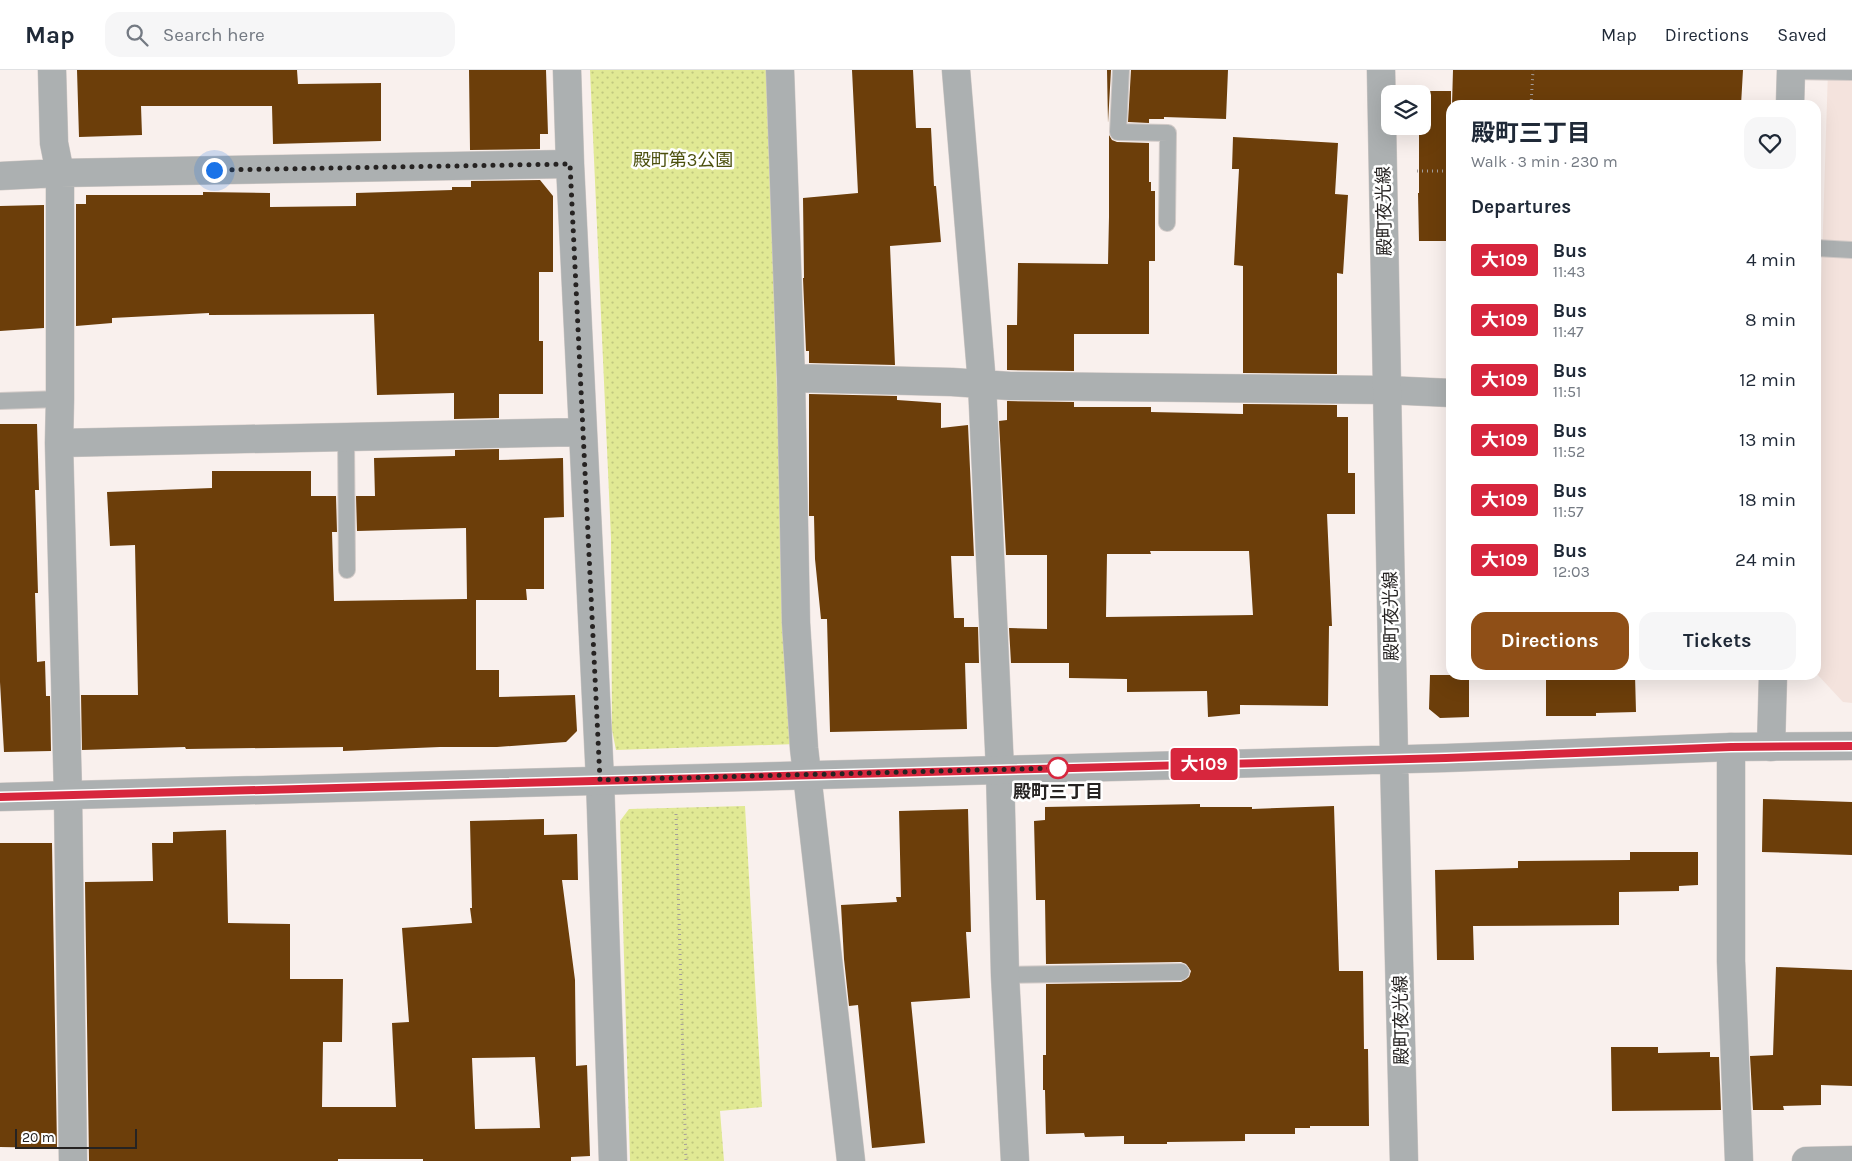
<!DOCTYPE html>
<html lang="en">
<head>
<meta charset="utf-8">
<style>
	:root { --surface:#fff; --page:#f6f6f7; --text:#1f2937; --muted:#747a83; --line:#e0e1e3; --accent:#8f4f17 }
	body { margin:0; font-family:Karla,"Noto Sans JP",sans-serif; background:var(--page); color:var(--text); height:100vh; display:flex; flex-direction:column; font-size:19px; white-space:nowrap }
	* { box-sizing:border-box; margin:0 }
	p { font-size:16px; color:var(--muted) }
	.icon { flex:none; width:28px; height:28px; fill:none; stroke:currentColor; stroke-width:2; stroke-linecap:round; stroke-linejoin:round }
	.map { position:relative; flex:1; overflow:hidden }
	.panel { position:absolute; left:1446px; top:30px; width:375px; height:580px; display:flex; flex-direction:column; background:var(--surface); border-radius:15px; box-shadow:0 5px 20px #0002 }
	.panel>* { flex:none }
	.badge { padding:0 10px; border-radius:4px; font-size:18px; line-height:32px }
	.controls { position:absolute; left:1381px; top:15px; display:grid; gap:10px }
	.controls a { display:grid; place-items:center; width:50px; height:50px; border-radius:10px; background:var(--surface); box-shadow:0 5px 20px #0002; font-size:25px }
	.scale { position:absolute; left:15px; bottom:12px; width:122px; box-sizing:border-box; padding-left:5px; border:2px solid #262322; border-top:0; font-size:14px; line-height:18px; white-space:nowrap; color:#262322; -webkit-text-stroke:4px #fff; paint-order:stroke }
	.you { position:absolute; width:25px; height:25px; margin:-12px; border:4px solid #fff; border-radius:50%; background:#1a73e8; box-shadow:0 0 0 8px #1a73e833 }
	.map>.badge { position:absolute; translate:-50% -50%; box-shadow:0 0 0 2px #fff }
	h2 { padding:0 25px; font-size:19px; line-height:45px }
	.round { display:grid; place-items:center; flex:none; width:52px; height:52px; border-radius:15px; background:var(--page) }
	.headline { display:flex; align-items:center; justify-content:space-between; height:85px; padding:0 25px }
	h1 { font-size:24px; font-weight:700; line-height:38px }
	.button { display:flex; gap:10px; margin-top:auto; padding:10px 25px }
	.button a { flex:1; height:58px; border-radius:15px; background:var(--accent); color:#fff; font-size:20px; font-weight:700; line-height:58px; text-align:center }
	.button a+a { background:var(--page); color:var(--text) }
	ul { padding:0; list-style:none }
	li { display:flex; align-items:center; gap:15px; height:60px; padding:0 25px }
	li div { flex:1 }
	li b { display:block; font-size:19px }
	li em { font-style:normal }
	li .badge { min-width:55px; font-weight:700; text-align:center }
	header { display:flex; align-items:center; gap:30px; box-sizing:border-box; height:70px; padding:0 25px; background:var(--surface); border-bottom:1px solid var(--line) }
	header strong { font-size:24px }
	nav { display:flex; gap:28px; margin-inline-start:auto; font-size:18px }
	.search { width:350px; height:45px; background:var(--page); display:flex; align-items:center; gap:12px; box-sizing:border-box; padding:0 18px; border-radius:15px; color:var(--muted); font-size:19px }
	.map>svg:first-child { display:block }
	.built { fill:#f4e3dd }
	.grass { fill:url(#grass-dots) }
	.building { fill:#6c3e0a; fill-rule:evenodd }
	.lines { fill:none; stroke-linecap:round; stroke-linejoin:round }
	.service-casing { stroke:#d3cbc8; stroke-width:18 }
	.minor-casing { stroke:#d3cbc8; stroke-width:29 }
	.tertiary-casing { stroke:#d3cbc8; stroke-width:29 }
	.path { stroke:#a39c9a; stroke-width:3; stroke-dasharray:1 4; stroke-linecap:butt }
	.service { stroke:#acb0b1; stroke-width:16 }
	.minor { stroke:#acb0b1; stroke-width:28 }
	.tertiary { stroke:#acb0b1; stroke-width:28 }
	.line-casing { stroke:#fff; stroke-width:11 }
	.line { stroke:#d7263d; stroke-width:8 }
	.walk { stroke:#262322; stroke-width:5; stroke-dasharray:0 9 }
	.stop-dot { fill:#fff; stroke:#d7263d; stroke-width:2.5 }
	.labels { text-anchor:middle; stroke-width:5; stroke-linejoin:round; paint-order:stroke }
	.park-label { font-size:18px; fill:#4c500e; stroke:#fff }
	.street-label { font-size:18px; fill:#262322; stroke:#fff }
	.stop-label { font-size:18px; font-weight:bold; fill:#262322; stroke:#fff }
</style>
</head>
<body>
<header>
<strong>Map</strong>
<div class="search"><svg class="icon" aria-label="search" viewBox="0 0 24 24"><circle cx="10" cy="10" r="6"/><path d="M15 15l6 6"/></svg>Search here</div>
<nav><a>Map</a><a>Directions</a><a>Saved</a></nav>
</header>
<div class="map">
<svg width="1852" height="1091" viewBox="0 0 1852 1091">
	<defs>
		<pattern id="grass-dots" width="8" height="8" patternUnits="userSpaceOnUse" patternTransform="scale(1.25)"><rect width="8" height="8" fill="#e1e994"/><path d="M2 2h.1M6 6h.1" fill="none" stroke="#c1c87f" stroke-width="1.8" stroke-linecap="round"/></pattern>
	</defs>
	<rect width="100%" height="100%" fill="#f9f0ed"/>
	<!-- built -->
	<path class="built" d="M1828,0H1852V633L1843,632L1816,603V376Z"/>
	<!-- grass -->
	<path class="grass" d="M590,0H773L774,230L784,549L797,674L616,680L612,660L611,468Z
		M745,736L762,1037L720,1041L724,1091H630L620,751L629,739Z"/>
	<!-- building -->
	<path class="building" d="M77,0H297L298,14L381,13V71L273,74L272,36H141L142,65L79,67Z
		M469,0H546L548,64H540V79L470,80Z
		M852,0H913L916,58H931L934,116H936L941,172L890,176L895,295L809,293V281H806L803,208H804L803,128L858,123Z
		M1107,0H1111L1108,53Z
		M1131,0H1228L1226,49L1164,47V49H1149V53L1128,52Z
		M1453,0H1743L1741,35H1452Z
		M1419,21H1451V171H1419L1418,123H1419V56H1422V24H1419Z
		M1109,65L1112,70L1117,72L1149,73V112H1151V121H1155V191H1149V264H1074V301L1007,300V255H1017L1018,193L1108,194L1109,147Z
		M1233,67L1338,73L1335,124L1348,125L1343,204L1337,203V304L1243,303V196L1234,195L1239,99H1232Z
		M540,110L553,126V202H539V271H543V324H499V348L454,349V323L377,325L374,244L209,245V243L112,248V253L76,256V134H86V125H203V122L270,123V137L356,136V123L452,120V117H471V111Z
		M44,135V258L0,261V136Z
		M809,324L897,326V330L941,333V358L968,355L974,486H951L954,548H964V557H978L979,593H965L967,659L830,662L827,549H821L815,489L814,446H809Z
		M1007,331L1074,332V337H1151V342L1243,344V334L1337,335V347H1348V403H1355V444H1327L1332,556H1329L1328,636L1240,635V644L1208,647L1207,621L1127,622V609L1069,608V593H1011L1009,558L1047,559V485H1006L999,351L1007,350ZM1150,481H1249L1253,545L1106,547L1107,484H1151Z
		M0,354H37L39,420H35L38,523H35L37,592L45,591L46,626H50L51,681L4,682L0,612Z
		M499,379V390L563,388L564,447L544,448V519H526L527,530H476V600H499V627L575,625L577,661L566,672L497,677H440L343,681V677L186,679L185,677L82,680L81,625H138L135,475L110,476L107,422L212,418V401H311V426H336L337,462H332L334,531L467,529L466,458L357,461L356,426H375L374,388L455,386V380Z
		M1430,605H1469V647L1440,648L1429,639Z
		M1546,605H1635L1636,642L1596,643V646H1546Z
		M1763,729L1852,732V785L1762,782Z
		M1200,734V737H1252V739L1334,736L1339,901H1363L1364,979H1368L1369,1056H1310V1058H1295V1064H1245V1071L1167,1072V1074H1124V1066L1085,1067L1084,1063L1046,1064L1045,1020H1043V985H1046V914L1181,912L1189,907L1191,901L1186,894L1181,892L1046,894L1045,830H1036L1034,751L1045,750V737Z
		M968,739L971,862H966L970,928L911,932L925,1073L872,1078L858,935L849,936L844,889L841,835L897,832L896,827H901L899,741Z
		M544,749V765L577,764L578,810H562L575,910L576,996L587,995L590,1086L571,1087V1091H423V1089H338V1091H89L85,812L153,811L152,773H173V762L226,760L228,853L290,854V909H343L342,972H323L322,1037H396L392,953L409,952L402,858L472,853L470,838H472L470,751ZM535,987L540,1058L475,1059L472,988Z
		M0,773H52L57,1078L0,1077Z
		M1630,782H1698V815L1679,816V821L1619,822V855L1473,856L1474,890H1437L1435,800L1518,798V791L1630,790Z
		M1776,897L1852,900V1016L1821,1015V1035L1783,1036L1784,1040H1753L1750,986L1773,985Z
		M1611,977H1658V983L1710,982V987H1719L1721,1040L1612,1041Z"/>
	<g class="lines">
		<defs>
			<path id="service" d="M1121,0L1118,62L1168,63L1167,153
				M1791,1L1852,2
				M1816,178L1852,180
				M0,331L60,329
				M346,367L347,500
				M1005,905L1181,902"/>
			<path id="minor" d="M52,0L54,73L60,103V329L59,373L68,725L73,1091
				M567,0L570,94L600,710L613,1091
				M780,0L791,308L796,553L804,678L851,1091
				M956,0L982,314L1000,700L1005,905L1015,1091
				M1790,35L1791,0
				M0,106L60,103L570,94
				M791,308L952,312L1010,316L1386,320L1451,323
				M59,373L583,362
				M1731,677V891L1739,1091
				M1771,677L1773,605
				M1806,1091L1852,1090"/>
			<path id="tertiary" d="M1381,0L1394,689L1404,1091
				M0,727L1446,688L1731,677L1852,676"/>
		</defs>
		<!-- service casing -->
		<use href="#service" class="service-casing"/>
		<!-- minor casing -->
		<use href="#minor" class="minor-casing"/>
		<!-- tertiary casing -->
		<use href="#tertiary" class="tertiary-casing"/>
		<!-- path -->
		<path class="path" d="M1531,35L1533,0
			M1417,101H1451
			M676,744L686,1091"/>
		<!-- service -->
		<use href="#service" class="service"/>
		<!-- minor -->
		<use href="#minor" class="minor"/>
		<!-- tertiary -->
		<use href="#tertiary" class="tertiary"/>
	</g>
	<g class="lines">
		<defs>
			<path id="line" d="M0,727L1446,688L1731,677L1852,676"/>
		</defs>
		<!-- line casing -->
		<use href="#line" class="line-casing"/>
		<!-- line -->
		<use href="#line" class="line"/>
		<!-- walk -->
		<path class="walk" d="M214,100L570,94L600,710L1058,698"/>
	</g>
	<!-- markers -->
	<circle class="stop-dot" cx="1058" cy="698" r="10"/>
	<g class="labels">
		<!-- park labels -->
		<g class="park-label">
			<text x="683" y="96">殿町第3公園</text>
		</g>
		<!-- street labels -->
		<g class="street-label">
			<text transform="translate(1384 141) rotate(-91)" y="6">殿町夜光線</text>
			<text transform="translate(1391 546) rotate(-91)" y="6">殿町夜光線</text>
			<text transform="translate(1401 950) rotate(-91)" y="6">殿町夜光線</text>
		</g>
		<!-- stop labels -->
		<g class="stop-label">
			<text x="1058" y="728">殿町三丁目</text>
		</g>
	</g>
</svg>
<div class="controls">
<a><svg class="icon" aria-label="layers" viewBox="0 0 24 24"><path d="M12 4l9 5-9 5-9-5zM3 14l9 5 9-5"/></svg></a>
</div>
<div class="scale">20 m</div>
<div class="you" style="left:214px;top:100px"></div>
<b class="badge" style="left:1204px;top:694px;background:#d7263d;color:#fff">大109</b>
<section class="panel">
<div class="headline"><div><h1>殿町三丁目</h1><p>Walk · 3 min · 230 m</p></div><a class="round"><svg class="icon" aria-label="heart" viewBox="0 0 24 24"><path d="M12 20l-8-8c-3-5 5-10 8-4 3-6 11-1 8 4z"/></svg></a></div>
<h2>Departures</h2>
<ul>
<li><span class="badge" style="background:#d7263d;color:#fff">大109</span><div><b>Bus</b><p>11:43</p></div><em>4 min</em></li>
<li><span class="badge" style="background:#d7263d;color:#fff">大109</span><div><b>Bus</b><p>11:47</p></div><em>8 min</em></li>
<li><span class="badge" style="background:#d7263d;color:#fff">大109</span><div><b>Bus</b><p>11:51</p></div><em>12 min</em></li>
<li><span class="badge" style="background:#d7263d;color:#fff">大109</span><div><b>Bus</b><p>11:52</p></div><em>13 min</em></li>
<li><span class="badge" style="background:#d7263d;color:#fff">大109</span><div><b>Bus</b><p>11:57</p></div><em>18 min</em></li>
<li><span class="badge" style="background:#d7263d;color:#fff">大109</span><div><b>Bus</b><p>12:03</p></div><em>24 min</em></li>
</ul>
<div class="button"><a>Directions</a><a>Tickets</a></div>
</section>
</div>
</body>
</html>
